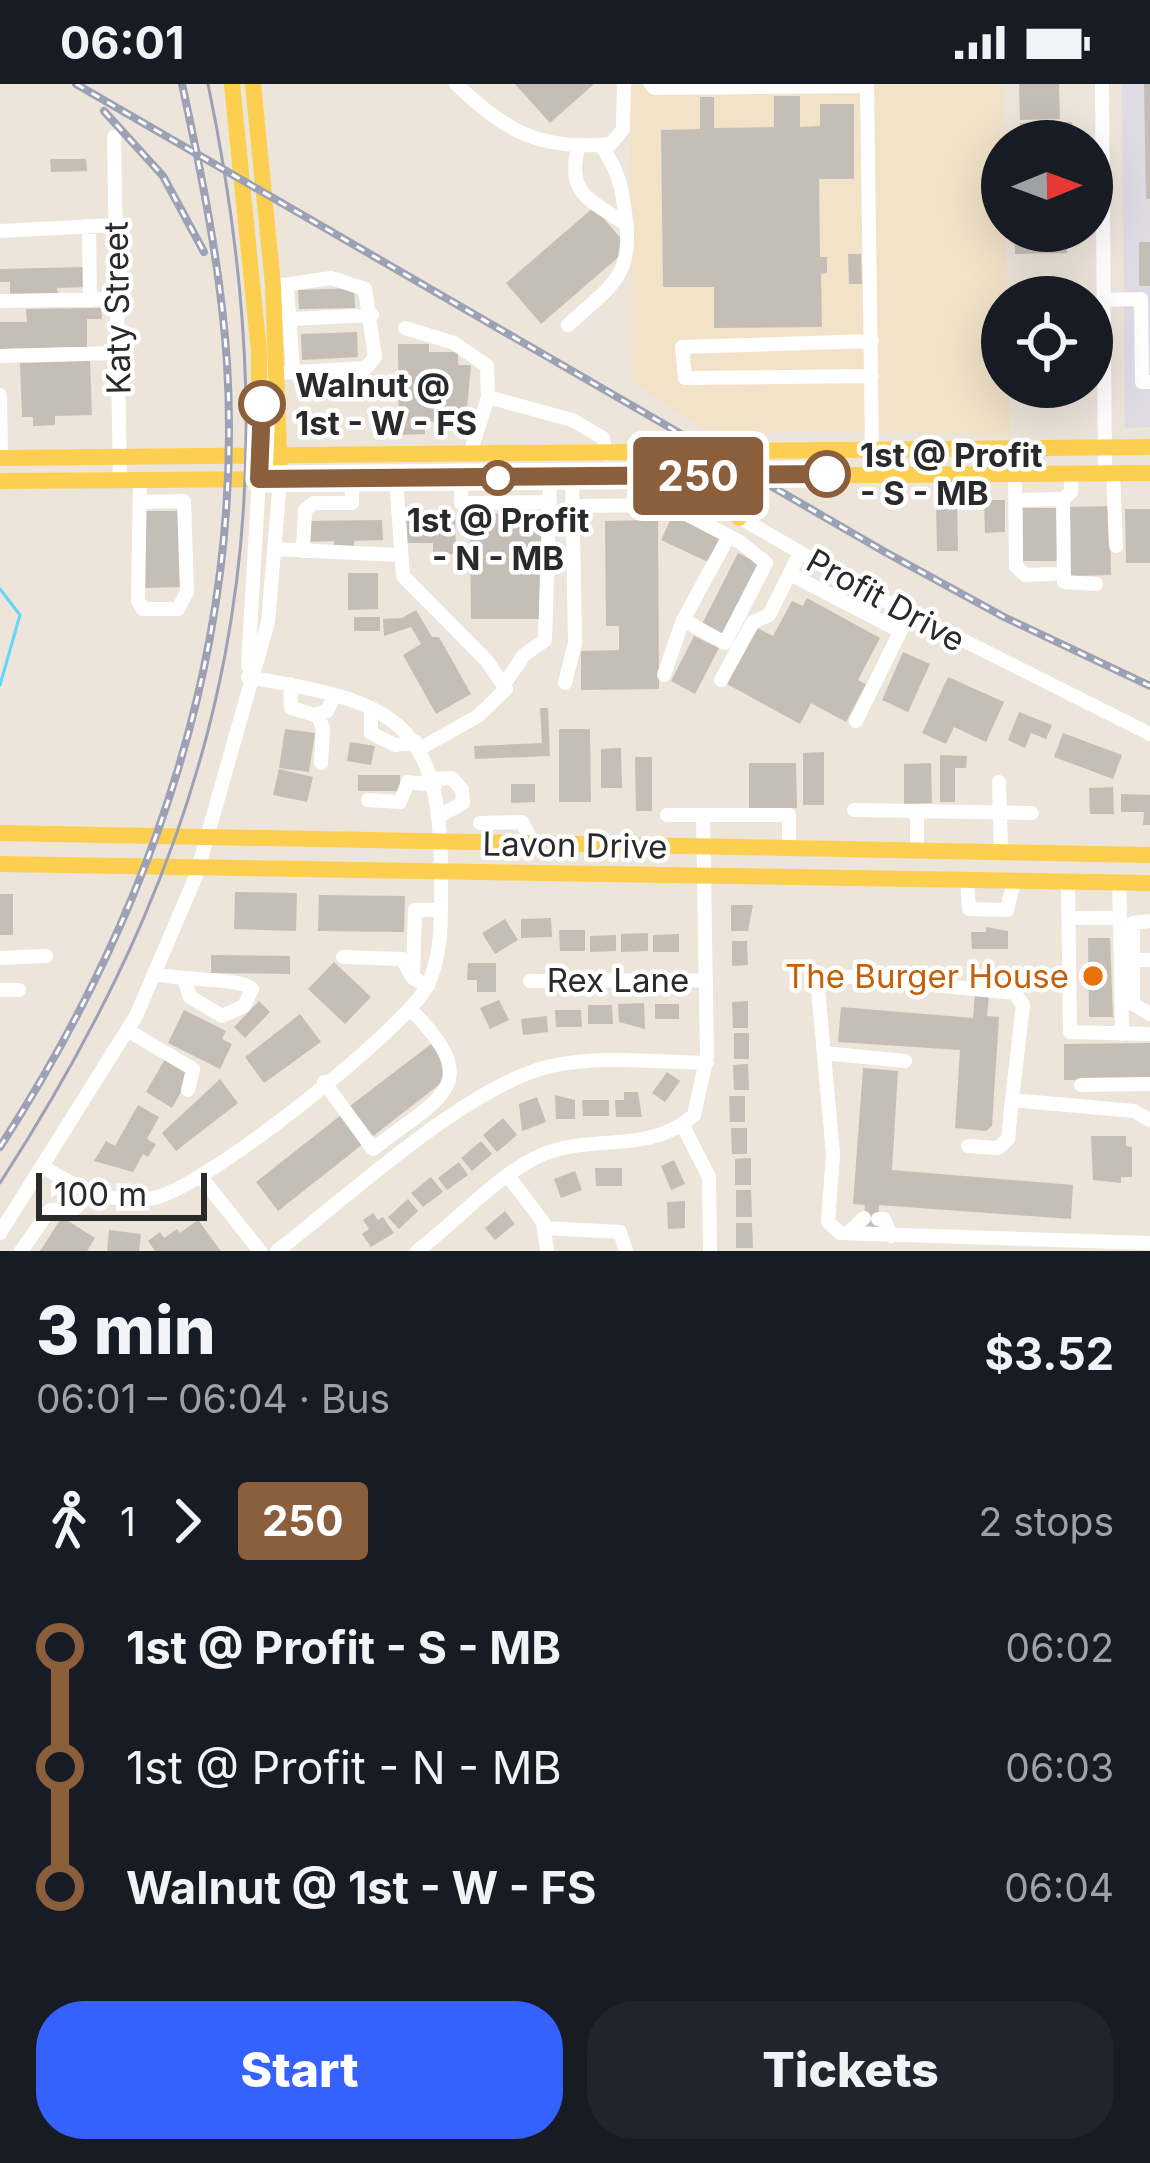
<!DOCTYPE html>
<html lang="en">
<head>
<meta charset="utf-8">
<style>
	:root { --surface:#171b24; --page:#20242c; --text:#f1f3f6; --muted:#9ea1a6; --accent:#3561ff }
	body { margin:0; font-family:Inter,sans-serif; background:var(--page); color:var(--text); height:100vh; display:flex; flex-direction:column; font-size:45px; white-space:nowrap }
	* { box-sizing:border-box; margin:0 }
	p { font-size:39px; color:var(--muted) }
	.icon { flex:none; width:66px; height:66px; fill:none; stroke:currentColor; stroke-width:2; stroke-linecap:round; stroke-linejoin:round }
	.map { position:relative; height:1167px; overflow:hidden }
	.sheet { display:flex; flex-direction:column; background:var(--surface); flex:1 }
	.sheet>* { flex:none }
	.badge { padding:0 24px; border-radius:9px; font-size:42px; line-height:78px }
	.needle { width:78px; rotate:89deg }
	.controls { position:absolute; left:981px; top:36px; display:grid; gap:24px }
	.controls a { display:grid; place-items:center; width:132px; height:132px; border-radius:50%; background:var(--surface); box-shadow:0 12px 48px #0002; font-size:60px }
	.scale { position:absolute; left:36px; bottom:30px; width:171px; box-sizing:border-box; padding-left:12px; border:6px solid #2a2a2a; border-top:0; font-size:33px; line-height:42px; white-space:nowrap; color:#2a2a2a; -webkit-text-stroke:9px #fff; paint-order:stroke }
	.map>.badge { position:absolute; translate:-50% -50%; box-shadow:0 0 0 6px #fff }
	.legs { display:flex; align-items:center; gap:18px; height:132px; padding:0 36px; font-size:39px }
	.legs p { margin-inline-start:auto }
	.summary { display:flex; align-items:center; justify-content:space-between; height:204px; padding:0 36px }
	h1 { font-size:66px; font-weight:800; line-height:90px }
	.cta { display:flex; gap:24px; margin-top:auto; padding:24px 36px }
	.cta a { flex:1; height:138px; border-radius:48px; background:var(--accent); color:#fff; font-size:48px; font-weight:800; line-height:138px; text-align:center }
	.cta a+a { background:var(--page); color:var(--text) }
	ul { padding:0 36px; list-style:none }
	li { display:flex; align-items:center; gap:42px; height:120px; font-size:45px }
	li i { display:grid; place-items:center; width:18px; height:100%; margin:0 15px; background:currentColor }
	li i::after { content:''; width:30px; height:30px; margin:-15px; border:9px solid; border-radius:50%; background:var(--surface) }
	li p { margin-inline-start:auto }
	li:first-child i { background:linear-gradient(#0000 50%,currentColor 0) }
	li:last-child i { background:linear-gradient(currentColor 50%,#0000 0) }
	.status { display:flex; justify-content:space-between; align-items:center; height:84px; padding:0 60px; background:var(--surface); direction:ltr }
	.status svg { height:33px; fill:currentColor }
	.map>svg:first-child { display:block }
	.industrial { fill:#dedbe5 }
	.education { fill:#f1e2c8 }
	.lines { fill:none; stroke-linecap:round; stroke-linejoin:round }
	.stream { stroke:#63d6f9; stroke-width:3 }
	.building { fill:#c5beb7 }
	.minor { stroke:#fff; stroke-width:14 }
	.major { stroke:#fdcf50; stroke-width:16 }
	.tram { stroke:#9ca1b6; stroke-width:3 }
	.rail-casing { stroke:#9ca1b6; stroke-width:8 }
	.rail { stroke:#fff; stroke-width:3; stroke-dasharray:9; stroke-linecap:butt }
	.line-1-casing { stroke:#fff; stroke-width:27 }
	.line-1 { stroke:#8b5e3c; stroke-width:18 }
	.stop-1-dot { fill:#fff; stroke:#8b5e3c; stroke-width:6 }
	.food-dot { fill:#e8710a; stroke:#fff; stroke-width:4.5 }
	.labels { text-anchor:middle; stroke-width:9; stroke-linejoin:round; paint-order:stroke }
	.street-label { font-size:33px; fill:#2a2a2a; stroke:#fff }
	.stop-label { font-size:33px; font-weight:bold; fill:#2a2a2a; stroke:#fff; text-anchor:start }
	.food-label { font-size:33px; fill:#c56008; stroke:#fff; text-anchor:end }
</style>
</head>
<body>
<div class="status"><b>06:01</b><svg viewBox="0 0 49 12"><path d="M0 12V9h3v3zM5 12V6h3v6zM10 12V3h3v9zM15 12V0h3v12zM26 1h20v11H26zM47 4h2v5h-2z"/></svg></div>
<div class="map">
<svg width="1150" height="1167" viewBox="0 0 1150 1167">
	<rect width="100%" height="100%" fill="#ede4da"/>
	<!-- industrial -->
	<path class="industrial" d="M1122,0H1150V343L1125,344Z"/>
	<!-- education -->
	<path class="education" d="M630,0H1003L1007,213H1002V303H1009L1010,350L707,347L632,297Z"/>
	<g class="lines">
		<!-- stream -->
		<path class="stream" d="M0,505L20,531L0,601"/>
	</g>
	<!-- building -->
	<path class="building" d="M515,0H594L550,39Z
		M1019,0H1059L1060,35L1020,36Z
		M1144,0H1150V115H1146Z
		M774,12H800V43L820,42V20H854V95H819L820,173H827V189L821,190L822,243L714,244V203H663L661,46L700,45V13H714V44L774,43Z
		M1072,38L1073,57H1020V39Z
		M50,75H86L87,87L51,88Z
		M594,123L629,164L541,240L506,199Z
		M1014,147H1067V169L1015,170Z
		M1139,158H1150V202H1139Z
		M848,170H861L862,200H849Z
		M84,183L85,203L57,204L58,211L10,212V198H0V185Z
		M354,204L355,224L299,225L298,206Z
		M101,224L102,235H87V263L0,265V238H27L26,225Z
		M357,248L358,273L302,276L301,250Z
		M398,260H429V268H458V281H471L466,337L425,338V350L399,351Z
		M90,277L92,331L55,332V341L33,342V333H22L20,279Z
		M936,416H957L958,467H937Z
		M984,416H1005V448L985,449Z
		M1110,422L1111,491L1070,492L1069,423Z
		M1023,424H1059L1060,477H1023Z
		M1125,425H1150V479H1126Z
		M144,427H181L182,503L145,504Z
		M544,429L545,535H471L470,430Z
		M673,430L721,452L708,478L661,456Z
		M406,432H455L456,470H433V459H407Z
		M382,436L383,456L354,457V465H334V457L306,458L305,437Z
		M658,436L659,605L581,606V567L619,566V542H606L605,437Z
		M738,469L762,481L726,552L702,540Z
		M348,489H378V525L348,526Z
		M807,514L880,554L858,596L866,600L846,638L811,619L800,640L727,600L757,544L773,552L792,517L803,522Z
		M416,526L432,553H439L471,610L436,630L403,571L421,560L411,543L384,552L383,535L402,534Z
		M354,533H380V547H354Z
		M694,552L719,564L695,610L671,597Z
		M903,568L930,580L908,628L882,616Z
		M948,593L1004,618L986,658L954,643L946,660L922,649Z
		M540,624H548L550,672L475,675L474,662L542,659Z
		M1019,628L1052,641L1046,655L1031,649L1025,664L1008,656Z
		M285,645L315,649L309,688L279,684Z
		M559,645H590L591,718H559Z
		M1063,649L1122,671L1113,695L1054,673Z
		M350,658L375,662L371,681L347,677Z
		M621,664L622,704H601V665Z
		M824,668V721H803V669Z
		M940,671L967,672L966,684H955V718H940Z
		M635,673H652V727H636Z
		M749,679H796L797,724H749Z
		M931,679L932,719L904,720V680Z
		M279,685L313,693L307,718L273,711Z
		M358,691H400V707H358Z
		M511,700H535V718L511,719Z
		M1113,703L1114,730H1090L1089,704Z
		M1121,710L1150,711V741H1143L1144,728H1121Z
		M235,808L297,809L296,847L234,845Z
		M0,810H13V851H0Z
		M319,811L405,812L404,848L318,847Z
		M731,821H753L748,847H731Z
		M551,834L552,853L521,854V835Z
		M505,835L518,856L495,870L482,849Z
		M986,843L1008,847V865H972L971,848H986Z
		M559,846H585V867H560Z
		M648,849V867L621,868V850Z
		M679,850V868H653V851Z
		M616,851V867L590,868V852Z
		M1088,854H1110L1113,933H1089Z
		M732,857H747L748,881L732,882Z
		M211,871L290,872V890L211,889Z
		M334,878L371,913L345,940L308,905Z
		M468,879H496V908H477V896H467Z
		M975,910L989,911L987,932L999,933L992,1042L986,1047L955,1044L960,966L838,958L841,923L973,934Z
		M499,916L509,936L490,945L480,924Z
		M259,917L270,928L245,954L234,943Z
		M748,917V944H733L732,918Z
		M644,919L645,945L619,938L618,920Z
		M655,920H679V935H655Z
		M588,921H612L613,940H588Z
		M184,926L226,947L222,955L232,960L220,985L168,959Z
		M555,926H581L582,943H556Z
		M300,930L321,958L264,999L245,973Z
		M547,932L548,948L523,951L521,935Z
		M734,949H749V975H734Z
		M435,957L449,975L441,982L449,993L373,1052L350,1022Z
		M1150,959V995L1064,996V960Z
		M165,975L191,990L172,1024L146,1008Z
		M748,980L749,1006H734L733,981Z
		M863,984L898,987L892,1086L1073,1101L1071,1135L879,1121L878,1143L863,1142L865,1121L853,1120Z
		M667,988L680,997L665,1018L652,1009Z
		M220,995L238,1019L176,1067L162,1049Z
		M624,1008H638L642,1033H616L615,1016H624Z
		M555,1011L575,1016V1035H556Z
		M729,1012H745V1038H730Z
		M537,1013L546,1038L522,1047L519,1020Z
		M582,1016H609V1032H583Z
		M138,1021L159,1033L147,1055L156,1060L148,1073L143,1070L133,1088L94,1077L106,1057L115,1062Z
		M341,1031L363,1060L278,1127L256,1098Z
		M503,1034L517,1051L497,1068L483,1051Z
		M731,1044H747V1070H732Z
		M1091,1052H1126V1062L1132,1063V1093H1121V1099L1093,1096Z
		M481,1057L492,1070L472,1087L461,1074Z
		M751,1074V1101H735V1075Z
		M674,1076L685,1100L671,1106L661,1082Z
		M459,1078L468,1091L447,1106L438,1094Z
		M595,1084H622V1102H596Z
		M575,1087L582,1106L561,1114L554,1095Z
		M431,1093L443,1108L423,1123L411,1109Z
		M736,1106H751L752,1133H736Z
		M408,1115L418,1127L399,1145L388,1133Z
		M685,1117V1144L668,1145L667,1118Z
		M505,1127L515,1140L495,1156L485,1144Z
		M373,1129L378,1136L383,1133L394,1149L371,1163L362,1150L369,1145L363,1136Z
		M62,1133L95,1154L87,1167H40Z
		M198,1136L221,1167H155L148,1157L160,1148L164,1154L177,1145L180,1149Z
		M736,1139H752L753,1164H736Z
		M109,1146L141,1150L139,1167H107Z"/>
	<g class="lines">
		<!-- minor -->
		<path class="minor" d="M456,0C506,48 541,67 611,60L623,45L624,0
			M651,0L654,4L867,2
			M867,0L872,366
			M1102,0L1105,389
			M114,53L120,395
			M578,64C566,112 592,116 627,141
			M89,142L90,216
			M0,147L115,141
			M278,200L287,204L293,287
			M1103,216L1141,215L1142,298H1150
			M0,217L117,215
			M291,235L372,231
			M568,241C617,197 635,190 624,122C621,98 615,80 600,61
			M405,244L454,259L487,282L488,313
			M872,257L682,263L685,294L872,292
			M0,272L118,269
			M278,289L366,284L375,273L365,205L331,194L284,201
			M0,311L1,374
			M470,370L488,313L572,336L603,354L606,370
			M630,370L879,514L1150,650
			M1113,389L1116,462
			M1071,390V408L1063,415L1064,498L1096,500
			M1015,391L1016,482L1025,491L1053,490
			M461,394V419L550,418
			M396,395L403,492L487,577L506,605L478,632L421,664
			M1015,416L1063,415
			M140,418L184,417L187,508L178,525H143L138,517L140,395
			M573,422L669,421L740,458L766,479L725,559L683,536
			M275,465L397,471
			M303,467L305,426L314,419H352V395
			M790,490L900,547
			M248,582L259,395
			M664,591L683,536L729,452
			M721,596L753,538L769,531L800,469
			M505,599L524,571L545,556L550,394
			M565,599L575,559L572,394
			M290,600L291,624L315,631L327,627L335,611
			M371,624V649L395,661L416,658
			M317,630L323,644L321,679
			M856,637L904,540
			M434,695L452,694L462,706L463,719L441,731
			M999,698L1001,768
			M368,716L400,718L408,698L435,701
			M854,726L917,727V767
			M917,727L1032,729
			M667,731H789V765
			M480,739L522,738L534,761
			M967,796L969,825L1007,826L1014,797
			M1068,798L1070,948L1150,950
			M1069,834H1120L1119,798
			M1120,834L1122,950
			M343,873L402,875L413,894L428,902
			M0,874L46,872
			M1133,876V839L1150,837
			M1150,876H1133V920L1150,930
			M154,890C178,896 242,894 252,905L244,922L222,932L190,913L185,898
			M413,892L415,826H440
			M530,897L706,896
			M0,906H19
			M127,946L193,985L188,1006
			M824,969L905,977
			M324,998L373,1065C439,1013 487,1002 411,926
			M1081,1001L1150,1000
			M1150,1036L1134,1027L1012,1016L1023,921L1015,909L829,891L818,905L833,1070L828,1138L840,1149L1150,1159
			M683,1042L709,1093L710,1167
			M968,1062L998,1064L1008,1055L1012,1016
			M43,1083C79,1105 111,1121 154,1114C203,1105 400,949 426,904C444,871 441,825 441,788C441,633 390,617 248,593
			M201,1093L260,1167
			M509,1093L543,1138L547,1167
			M878,1135H884L891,1152
			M544,1144L620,1148L626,1167
			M0,1149L136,932L196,792L268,538L280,396
			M848,1149L864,1134
			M21,1167L50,1126L76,1124L90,1108
			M277,1167C348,1113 467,1001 551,982C599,971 658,978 707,979
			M417,1167C456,1138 492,1096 535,1074C587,1047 647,1073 694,1031L707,972L703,731"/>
		<!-- major -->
		<path class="major" d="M232,0L259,268V395
			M253,0L273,201L280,396
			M0,374L1150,363
			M0,397L1150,389
			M739,434L735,412L742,391
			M0,749L1150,771
			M0,780L1150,799"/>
		<!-- tram -->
		<path class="tram" d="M0,1099C234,737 296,423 208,0"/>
		<defs>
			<path id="rail" d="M76,0L885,468L1004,533L1150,602
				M104,27L163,92L204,168
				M0,1063C152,828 244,562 227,279C221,186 202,92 182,0"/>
		</defs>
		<!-- rail casing -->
		<use href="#rail" class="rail-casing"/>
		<!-- rail -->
		<use href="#rail" class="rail"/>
	</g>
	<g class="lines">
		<defs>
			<path id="line-1" d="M262,320L259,395L827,390"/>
		</defs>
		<!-- line-1 casing -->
		<use href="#line-1" class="line-1-casing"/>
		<!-- line-1 -->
		<use href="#line-1" class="line-1"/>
	</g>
	<!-- markers -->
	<g class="stop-1-dot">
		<circle cx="262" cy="320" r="21"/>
		<circle cx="827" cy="390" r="21"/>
		<circle cx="498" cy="394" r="15"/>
	</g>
	<circle class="food-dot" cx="1093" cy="892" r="12"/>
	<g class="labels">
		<!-- street labels -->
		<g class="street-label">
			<text transform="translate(117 224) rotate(-91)" y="12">Katy Street</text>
			<text transform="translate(886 516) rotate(29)" y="12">Profit Drive</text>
			<text transform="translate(575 761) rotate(1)" y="12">Lavon Drive</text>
			<text x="618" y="908">Rex Lane</text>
		</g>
		<!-- stop labels -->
		<g class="stop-label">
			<text x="295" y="313">Walnut @<tspan x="295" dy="38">1st - W - FS</tspan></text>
			<text x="860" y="383">1st @ Profit<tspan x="860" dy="38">- S - MB</tspan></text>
			<text x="498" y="448" text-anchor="middle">1st @ Profit<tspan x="498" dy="38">- N - MB</tspan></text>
		</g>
		<!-- food labels -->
		<g class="food-label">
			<text x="1069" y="904">The Burger House</text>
		</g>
	</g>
</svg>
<div class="controls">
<a><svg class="needle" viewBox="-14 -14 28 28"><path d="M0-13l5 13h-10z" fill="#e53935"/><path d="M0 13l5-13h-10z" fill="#9ea1a6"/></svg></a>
<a><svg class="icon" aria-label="locate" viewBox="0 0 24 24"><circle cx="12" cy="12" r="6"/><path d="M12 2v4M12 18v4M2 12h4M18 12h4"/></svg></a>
</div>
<div class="scale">100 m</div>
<b class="badge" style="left:698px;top:392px;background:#8b5e3c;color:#fff">250</b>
</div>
<section class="sheet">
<div class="summary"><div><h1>3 min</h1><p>06:01 – 06:04 · Bus</p></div><b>$3.52</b></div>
<div class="legs"><svg class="icon" aria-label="walk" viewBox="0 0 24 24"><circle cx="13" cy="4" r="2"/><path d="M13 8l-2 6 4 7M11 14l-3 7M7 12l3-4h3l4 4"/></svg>1<svg class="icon" aria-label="forward" viewBox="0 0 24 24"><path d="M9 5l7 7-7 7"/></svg><b class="badge" style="background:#8b5e3c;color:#fff">250</b><p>2 stops</p></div>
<ul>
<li><i style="color:#8b5e3c"></i><b>1st @ Profit - S - MB</b><p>06:02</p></li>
<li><i style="color:#8b5e3c"></i><span>1st @ Profit - N - MB</span><p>06:03</p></li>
<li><i style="color:#8b5e3c"></i><b>Walnut @ 1st - W - FS</b><p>06:04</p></li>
</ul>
<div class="cta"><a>Start</a><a>Tickets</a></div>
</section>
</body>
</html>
